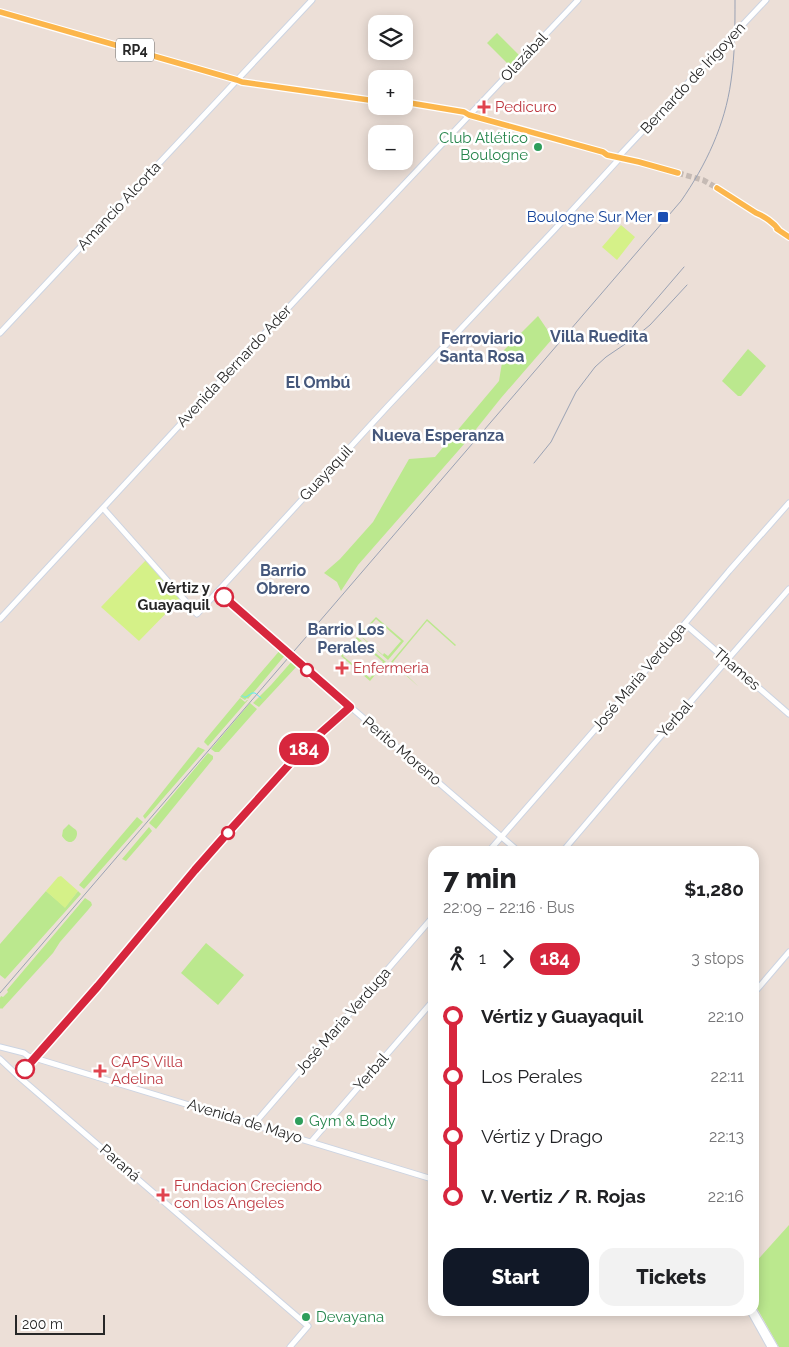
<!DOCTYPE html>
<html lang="en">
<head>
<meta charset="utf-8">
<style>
	:root { --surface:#fff; --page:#f2f2f2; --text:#202124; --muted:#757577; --accent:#111827 }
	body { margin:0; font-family:Raleway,sans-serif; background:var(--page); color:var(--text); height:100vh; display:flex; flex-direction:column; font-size:19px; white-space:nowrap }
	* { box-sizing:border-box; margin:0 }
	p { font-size:16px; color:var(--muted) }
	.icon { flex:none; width:28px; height:28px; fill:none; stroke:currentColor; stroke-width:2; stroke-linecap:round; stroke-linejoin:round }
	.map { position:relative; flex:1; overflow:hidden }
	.sheet { position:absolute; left:428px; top:846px; width:331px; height:470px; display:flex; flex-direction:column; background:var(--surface); border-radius:15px; box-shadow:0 2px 12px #0003 }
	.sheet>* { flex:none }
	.badge { padding:0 10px; border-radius:16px; font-size:18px; line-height:32px }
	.buttons { position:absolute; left:368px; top:15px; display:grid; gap:10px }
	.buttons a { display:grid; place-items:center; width:45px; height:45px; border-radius:10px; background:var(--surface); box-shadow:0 2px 12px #0003; font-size:25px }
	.scale { position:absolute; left:15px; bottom:12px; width:90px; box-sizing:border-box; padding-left:5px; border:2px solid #272727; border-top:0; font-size:14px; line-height:18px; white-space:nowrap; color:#272727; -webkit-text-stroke:4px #fff; paint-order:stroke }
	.map>.badge { position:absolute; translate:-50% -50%; box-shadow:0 0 0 2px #fff }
	.legs { display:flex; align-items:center; gap:8px; height:55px; padding:0 15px; font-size:16px }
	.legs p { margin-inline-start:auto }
	.overview { display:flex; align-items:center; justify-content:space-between; height:85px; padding:0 15px }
	h1 { font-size:28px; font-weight:800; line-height:38px }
	.cta { display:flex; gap:10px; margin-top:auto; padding:10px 15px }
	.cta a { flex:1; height:58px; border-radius:15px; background:var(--accent); color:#fff; font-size:20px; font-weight:800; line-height:58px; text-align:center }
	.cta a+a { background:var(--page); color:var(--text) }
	ul { padding:0 15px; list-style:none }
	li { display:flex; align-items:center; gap:18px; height:60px; font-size:19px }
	li i { display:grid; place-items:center; width:8px; height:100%; margin:0 6px; background:currentColor }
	li i::after { content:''; width:12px; height:12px; margin:-6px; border:4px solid; border-radius:50%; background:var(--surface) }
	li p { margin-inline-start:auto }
	li:first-child i { background:linear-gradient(#0000 50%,currentColor 0) }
	li:last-child i { background:linear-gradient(currentColor 50%,#0000 0) }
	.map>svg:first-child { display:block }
	.green { fill:#bbe88e; fill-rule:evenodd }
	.pitch { fill:#d5f188 }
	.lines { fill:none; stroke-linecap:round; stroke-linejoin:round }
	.stream { stroke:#5fe9f9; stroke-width:1 }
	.primary-tunnel { stroke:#c5bab4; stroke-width:5.5; stroke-dasharray:5.5 3; stroke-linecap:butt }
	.secondary-casing { stroke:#ccd4e2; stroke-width:7 }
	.primary-casing { stroke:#fff; stroke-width:8 }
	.secondary { stroke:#fff; stroke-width:5 }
	.primary { stroke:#fcb64b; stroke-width:5.5 }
	.rail { stroke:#9aa2b4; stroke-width:1 }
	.line-1-casing { stroke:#fff; stroke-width:11 }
	.line-1 { stroke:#d7263d; stroke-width:8 }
	.health-dot { fill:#e0444e; stroke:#fff; stroke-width:2 }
	.leisure-dot { fill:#2e9e5b; stroke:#fff; stroke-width:2 }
	.transit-dot { fill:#1a4fb4; stroke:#fff; stroke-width:2 }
	.stop-1-dot { fill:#fff; stroke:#d7263d; stroke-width:2.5 }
	.labels { text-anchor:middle; stroke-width:5; stroke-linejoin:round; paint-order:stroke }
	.shield { fill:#fff; stroke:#686868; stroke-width:1 }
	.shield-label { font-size:14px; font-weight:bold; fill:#272727 }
	.street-label { font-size:15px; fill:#272727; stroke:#fff }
	.health-label { font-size:15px; fill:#be3a42; stroke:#fff; text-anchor:start }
	.leisure-label { font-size:15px; fill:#27864d; stroke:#fff; text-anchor:start }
	.transit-label { font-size:15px; fill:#164399; stroke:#fff; text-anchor:end }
	.stop-label { font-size:15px; font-weight:bold; fill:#272727; stroke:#fff; text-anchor:end }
	.neighbourhood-label { font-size:16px; font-weight:bold; fill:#45577b; stroke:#fff }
</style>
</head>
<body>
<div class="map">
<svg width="789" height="1347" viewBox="0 0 789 1347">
	<rect width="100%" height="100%" fill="#ecdfd7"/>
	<!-- green -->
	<path class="green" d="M497,33L520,56L510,66L487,43Z
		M538,316L553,338L501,398L465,443L358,565L341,591L337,582L324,573L340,559L373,522L409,459L435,457L499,381L504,350Z
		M748,349L766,366L741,396H738L722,381Z
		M376,617L404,641L388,660L359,635ZM376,619L401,641L388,656L384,653L383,655L361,636Z
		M427,619L456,645L455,646L427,621L393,662L419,687L391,662Z
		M357,637L386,662L370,681L341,656ZM356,639L383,662L370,678L343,656Z
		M281,649L286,654L248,699L247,698L245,700L240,697Z
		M293,660L298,665L259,707L253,703L271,685Z
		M240,698L245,702L247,700H248L208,746L204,742L205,740Z
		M250,703L257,709L219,752H215L211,749Z
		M198,747L205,750L145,819L143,816Z
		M208,753L213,756V759L156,829L149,823Z
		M137,817L143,822L84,889L79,885Z
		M69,824C69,825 75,829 76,830C79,834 75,843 69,842C67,842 63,838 62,836L63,830Z
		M149,827L152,831L126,861L122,859Z
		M46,891L65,907L78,891L81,894L5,979L0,975V944Z
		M85,898L91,902L92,905L88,910L60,942L53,953L2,1009L1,1008L0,1009V998L1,996L3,997L8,992L7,990Z
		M206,943L244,975L218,1005L181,973Z
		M789,1225V1347H779L754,1303V1264Z"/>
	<!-- pitch -->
	<path class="pitch" d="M621,225L635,237L617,260L602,247Z
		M146,560L180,599L139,641L101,607Z
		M61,876L78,891L65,908L46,891L58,877Z"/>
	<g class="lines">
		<!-- stream -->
		<path class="stream" d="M242,696H243
			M244,697H246L252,693H255L261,698"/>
		<!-- primary-tunnel -->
		<path class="primary-tunnel" d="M678,173L703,180L717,188"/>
		<defs>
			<path id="secondary" d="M620,155L766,0
				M0,333L312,0
				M103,508L197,614L388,406L555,229L620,158
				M217,592L518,851
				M0,619L327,266L578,0
				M685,624L789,714
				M489,851L612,710L729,571L789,503
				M563,851L653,745L789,589
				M754,993L789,952
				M0,1047L24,1053L28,1056L432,1179
				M0,1059L18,1076L308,1326L290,1347
				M254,1124L432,918
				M311,1142L432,1002
				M750,1311L770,1347
				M754,1311L775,1347"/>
			<path id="primary" d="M0,12L237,80L242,82L376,101
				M404,102L464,112L469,115L603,152L607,155L639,162L678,173
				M717,188L756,213C764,216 774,223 779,230
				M777,229L789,237"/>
		</defs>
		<!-- secondary casing -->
		<use href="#secondary" class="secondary-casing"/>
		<!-- primary casing -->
		<use href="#primary" class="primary-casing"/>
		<!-- secondary -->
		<use href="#secondary" class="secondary"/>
		<!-- primary -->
		<use href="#primary" class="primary"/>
		<!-- rail -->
		<path class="rail" d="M618,344L684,267
			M534,463L551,442L576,392L595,367L606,357L634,338L650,325L687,285
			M0,993L681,201C706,165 725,125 731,81C735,54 735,27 735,0"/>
	</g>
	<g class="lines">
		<defs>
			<path id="line-1" d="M25,1069L98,986L195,870L232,828L305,747L350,707L224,597"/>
		</defs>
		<!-- line-1 casing -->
		<use href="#line-1" class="line-1-casing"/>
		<!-- line-1 -->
		<use href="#line-1" class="line-1"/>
	</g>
	<!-- markers -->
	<g class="health-dot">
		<path d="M481.5 99.5h5v5h5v5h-5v5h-5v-5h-5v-5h5z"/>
		<path d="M339.5 660.5h5v5h5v5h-5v5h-5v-5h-5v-5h5z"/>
		<path d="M97.5 1063.5h5v5h5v5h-5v5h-5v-5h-5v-5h5z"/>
		<path d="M160.5 1187.5h5v5h5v5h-5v5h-5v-5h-5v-5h5z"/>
	</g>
	<g class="leisure-dot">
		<circle cx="538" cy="147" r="5"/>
		<circle cx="299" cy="1121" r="5"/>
		<circle cx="306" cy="1317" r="5"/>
	</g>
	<rect class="transit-dot" x="657" y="211" width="12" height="12" rx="2.5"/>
	<g class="stop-1-dot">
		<circle cx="224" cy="597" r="9"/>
		<circle cx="307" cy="670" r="6"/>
		<circle cx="228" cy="833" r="6"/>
		<circle cx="25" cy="1069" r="9"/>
	</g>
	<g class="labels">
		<!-- shield labels -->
		<rect class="shield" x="116" y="38.5" width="38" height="23" rx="4"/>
		<g class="shield-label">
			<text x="135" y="55">RP4</text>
		</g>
		<!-- street labels -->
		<g class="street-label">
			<text transform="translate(524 57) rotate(-47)" y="5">Olazábal</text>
			<text transform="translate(693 78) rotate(-47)" y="5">Bernardo de Irigoyen</text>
			<text transform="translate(119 206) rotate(-47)" y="5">Amancio Alcorta</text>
			<text transform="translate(234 366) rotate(-47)" y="5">Avenida Bernardo Ader</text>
			<text transform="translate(326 473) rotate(-47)" y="5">Guayaquil</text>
			<text transform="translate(737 669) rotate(41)" y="5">Thames</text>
			<text transform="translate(639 677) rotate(-50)" y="5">José Maria Verduga</text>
			<text transform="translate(675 719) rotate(-49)" y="5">Yerbal</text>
			<text transform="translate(402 751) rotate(40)" y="5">Perito Moreno</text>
			<text transform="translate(343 1021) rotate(-49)" y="5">José Maria Verduga</text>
			<text transform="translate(371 1072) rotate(-49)" y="5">Yerbal</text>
			<text transform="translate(245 1121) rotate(17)" y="5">Avenida de Mayo</text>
			<text transform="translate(120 1163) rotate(41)" y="5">Paraná</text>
		</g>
		<!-- health labels -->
		<g class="health-label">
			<text x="495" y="112">Pedicuro</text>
			<text x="353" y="673">Enfermeria</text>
			<text x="111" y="1067">CAPS Villa<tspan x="111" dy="17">Adelina</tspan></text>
			<text x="174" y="1191">Fundacion Creciendo<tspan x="174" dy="17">con los Angeles</tspan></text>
		</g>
		<!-- leisure labels -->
		<g class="leisure-label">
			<text x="528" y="143" text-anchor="end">Club Atlético<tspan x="528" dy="17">Boulogne</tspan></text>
			<text x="309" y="1126">Gym &amp; Body</text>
			<text x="316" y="1322">Devayana</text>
		</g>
		<!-- transit labels -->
		<g class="transit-label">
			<text x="652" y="222">Boulogne Sur Mer</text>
		</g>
		<!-- stop labels -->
		<g class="stop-label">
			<text x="210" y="593">Vértiz y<tspan x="210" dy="17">Guayaquil</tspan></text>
		</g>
		<!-- neighbourhood labels -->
		<g class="neighbourhood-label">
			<text x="599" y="342">Villa Ruedita</text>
			<text x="482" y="344">Ferroviario<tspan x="482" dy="18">Santa Rosa</tspan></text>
			<text x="318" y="388">El Ombú</text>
			<text x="438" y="441">Nueva Esperanza</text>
			<text x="283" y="576">Barrio<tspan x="283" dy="18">Obrero</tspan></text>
			<text x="346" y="635">Barrio Los<tspan x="346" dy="18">Perales</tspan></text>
		</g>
	</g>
</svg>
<div class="buttons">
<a><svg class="icon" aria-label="layers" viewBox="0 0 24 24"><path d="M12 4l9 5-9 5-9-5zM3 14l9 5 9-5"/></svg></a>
<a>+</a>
<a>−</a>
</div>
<div class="scale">200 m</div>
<b class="badge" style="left:304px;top:749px;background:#d7263d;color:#fff">184</b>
<section class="sheet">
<div class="overview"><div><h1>7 min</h1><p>22:09 – 22:16 · Bus</p></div><b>$1,280</b></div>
<div class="legs"><svg class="icon" aria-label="walk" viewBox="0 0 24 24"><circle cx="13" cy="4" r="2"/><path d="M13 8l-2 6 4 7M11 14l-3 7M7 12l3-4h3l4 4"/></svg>1<svg class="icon" aria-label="forward" viewBox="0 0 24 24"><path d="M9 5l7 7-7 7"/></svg><b class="badge" style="background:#d7263d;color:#fff">184</b><p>3 stops</p></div>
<ul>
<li><i style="color:#d7263d"></i><b>Vértiz y Guayaquil</b><p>22:10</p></li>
<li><i style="color:#d7263d"></i><span>Los Perales</span><p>22:11</p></li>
<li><i style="color:#d7263d"></i><span>Vértiz y Drago</span><p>22:13</p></li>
<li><i style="color:#d7263d"></i><b>V. Vertiz / R. Rojas</b><p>22:16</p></li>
</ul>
<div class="cta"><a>Start</a><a>Tickets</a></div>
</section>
</div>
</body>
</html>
